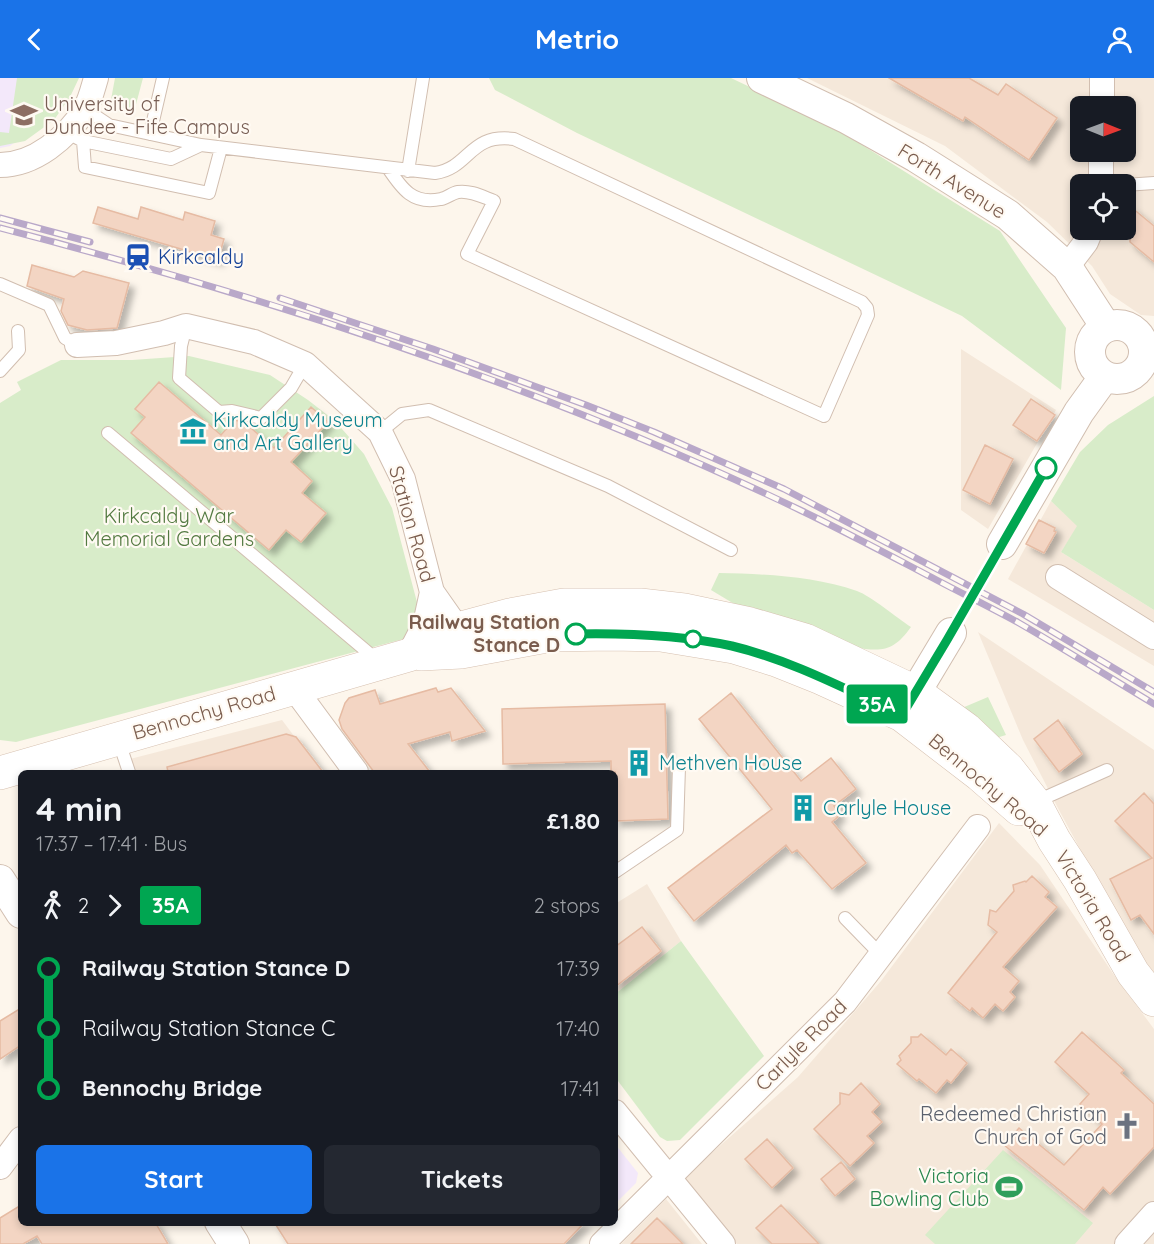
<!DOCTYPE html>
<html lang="en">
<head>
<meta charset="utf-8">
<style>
	:root { --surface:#171b24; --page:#242831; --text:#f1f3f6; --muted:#9ea1a6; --accent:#1a73e8 }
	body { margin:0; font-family:Quicksand,sans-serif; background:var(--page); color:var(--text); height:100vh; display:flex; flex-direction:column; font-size:22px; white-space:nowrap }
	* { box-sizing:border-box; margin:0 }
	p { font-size:20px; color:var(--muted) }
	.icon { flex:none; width:33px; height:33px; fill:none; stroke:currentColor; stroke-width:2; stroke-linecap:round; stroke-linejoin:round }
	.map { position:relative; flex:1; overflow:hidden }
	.side { position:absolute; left:18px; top:692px; width:600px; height:456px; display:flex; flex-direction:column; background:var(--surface); border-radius:9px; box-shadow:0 3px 9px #0003 }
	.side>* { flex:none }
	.badge { padding:0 12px; border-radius:4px; font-size:21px; line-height:39px }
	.needle { width:39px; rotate:91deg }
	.controls { position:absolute; left:1070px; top:18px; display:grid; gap:12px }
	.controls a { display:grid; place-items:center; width:66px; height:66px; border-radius:9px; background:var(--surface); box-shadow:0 3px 9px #0003; font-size:30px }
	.map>.badge { position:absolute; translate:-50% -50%; box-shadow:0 0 0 3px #fff }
	.legs { display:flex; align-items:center; gap:9px; height:66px; padding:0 18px; font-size:20px }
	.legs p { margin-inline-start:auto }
	.head { display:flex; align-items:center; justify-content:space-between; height:102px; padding:0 18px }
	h1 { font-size:33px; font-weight:700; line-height:45px }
	.cta { display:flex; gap:12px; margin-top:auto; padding:12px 18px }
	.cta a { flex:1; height:69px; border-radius:9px; background:var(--accent); color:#fff; font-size:24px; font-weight:700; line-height:69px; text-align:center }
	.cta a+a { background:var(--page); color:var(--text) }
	ul { padding:0 18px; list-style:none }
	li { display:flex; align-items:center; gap:21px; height:60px; font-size:22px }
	li i { display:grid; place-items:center; width:9px; height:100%; margin:0 8px; background:currentColor }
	li i::after { content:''; width:15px; height:15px; margin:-8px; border:4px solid; border-radius:50%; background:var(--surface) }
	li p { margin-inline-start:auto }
	li:first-child i { background:linear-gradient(#0000 50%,currentColor 0) }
	li:last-child i { background:linear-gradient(currentColor 50%,#0000 0) }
	header { display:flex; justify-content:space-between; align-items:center; height:78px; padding:0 18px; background:var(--accent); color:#fff; font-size:27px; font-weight:700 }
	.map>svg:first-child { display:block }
	.residential { fill:#f5e8da; fill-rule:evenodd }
	.education { fill:#f3e8fa }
	.green { fill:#d8ecc9 }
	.building { fill:#f3d5c3; stroke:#e6bba3; stroke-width:1.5; filter:url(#shadow) }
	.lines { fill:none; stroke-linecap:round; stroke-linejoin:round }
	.service-casing { stroke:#d1beb0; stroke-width:14 }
	.minor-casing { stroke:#d1beb0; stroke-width:26 }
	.tertiary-casing { stroke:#d1beb0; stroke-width:32 }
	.secondary-casing { stroke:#d6c0b0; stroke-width:34 }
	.service { stroke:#fff; stroke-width:12 }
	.minor { stroke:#fff; stroke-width:24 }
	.tertiary { stroke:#fff; stroke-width:30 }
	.secondary { stroke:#fff; stroke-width:33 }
	.rail-casing { stroke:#b9a8c9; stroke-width:7 }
	.rail { stroke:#fffaf3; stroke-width:4.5; stroke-dasharray:14; stroke-linecap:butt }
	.line-1-casing { stroke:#fff; stroke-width:14 }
	.line-1 { stroke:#00a651; stroke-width:9 }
	.stop-1-dot { fill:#fff; stroke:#00a651; stroke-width:3 }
	.labels { text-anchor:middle; stroke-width:4.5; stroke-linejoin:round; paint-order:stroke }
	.education-label { font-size:20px; fill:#785e54; stroke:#fffaf3; text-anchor:start }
	.street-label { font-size:20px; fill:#7a5c4d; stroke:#fffaf3 }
	.transit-label { font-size:20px; fill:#164399; stroke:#fffaf3; text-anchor:start }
	.culture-label { font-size:20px; fill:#0d838f; stroke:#fffaf3; text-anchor:start }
	.park-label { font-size:20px; fill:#537a41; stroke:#fffaf3 }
	.stop-label { font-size:20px; font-weight:bold; fill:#7a5c4d; stroke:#fffaf3; text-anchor:end }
	.worship-label { font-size:20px; fill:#5b616d; stroke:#fffaf3; text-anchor:end }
	.leisure-label { font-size:20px; fill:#27864d; stroke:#fffaf3; text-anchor:end }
</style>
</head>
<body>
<header><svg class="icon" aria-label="back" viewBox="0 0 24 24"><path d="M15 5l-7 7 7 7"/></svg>Metrio<svg class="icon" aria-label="person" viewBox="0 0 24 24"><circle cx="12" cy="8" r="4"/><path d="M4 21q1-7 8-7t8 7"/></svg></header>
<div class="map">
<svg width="1154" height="1166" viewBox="0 0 1154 1166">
	<defs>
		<filter id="shadow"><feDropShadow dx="5.5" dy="5.5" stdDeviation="3" flood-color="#0004"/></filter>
	</defs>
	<rect width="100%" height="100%" fill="#fdf6ec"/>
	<!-- residential -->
	<path class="residential" d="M807,0H1154V238L1141,237L1110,216L1092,188L1047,144L945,68ZM1080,28H1125V74H1080ZM1080,106H1125V152H1080Z
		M961,271L1056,332L988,451L961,432Z
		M1051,423L1078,448L1061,474L1154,532V588L1008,501Z
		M978,554L1154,672V896L1133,868L1060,734L1023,662Z
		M282,642L321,694H135L130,681Z
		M999,745L1040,787L1114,897L1154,951V1166H737L681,1102L798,999L881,903Z
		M647,806L681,863L615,916V826Z
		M666,1121L702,1166H621Z"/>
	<!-- education -->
	<path class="education" d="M0,0H75L35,48L10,68L0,70Z
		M615,1066L638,1095L636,1105L615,1126Z"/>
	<!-- green -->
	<path class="green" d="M17,0H79L70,19L54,42L25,63L0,68V54L9,55Z
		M115,0H143L135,30L120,35L110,27Z
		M489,0H731L830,47L1000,153L1066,250L1061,312L962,238L577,55L495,12Z
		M189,278L270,297L308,322L335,343L364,376L392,430L418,528L411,559L16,664L0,662V325L21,312L17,304L61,282H132Z
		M1154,318V532L1061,474L1077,448L1051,423L1080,374L1108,347Z
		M719,495C764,496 813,498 857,513C871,518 897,540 911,549C893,574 882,574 853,569L746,533L711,512Z
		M988,619L1006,657L996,660L962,630Z
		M681,863L764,978L680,1062L667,1063L660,1059L615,999V916Z
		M1003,1072L1093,1145L1075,1166H935L925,1157Z"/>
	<!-- building -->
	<path class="building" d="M889,0H969L998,17L1006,6L1057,40L1029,82L965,39L963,43Z
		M98,129L138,141L141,129L183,142L185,134L215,143L211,157L224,161L218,182L93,145Z
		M1131,129L1154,148V184L1130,164Z
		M32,187L74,199L83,193L129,205L117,250L87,252L68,247L61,233L64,221L27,208Z
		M159,304L221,357L234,342L244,344L274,370L311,329L328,344L291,384L312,403L302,415L326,435L301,464L286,452L269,472L131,355L145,339L135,331Z
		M1031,321L1055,337L1037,363L1013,347Z
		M985,367L1013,381L990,426L963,412Z
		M1039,442L1055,450L1054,453L1056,454L1044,475L1026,466Z
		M436,610L438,614L451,610L485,653L452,663L450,654L408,666L430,694H374L342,651L339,642L345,625L349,620L375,612L380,626Z
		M731,615L801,703L831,680L856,711L834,728L840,737L832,744L866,785L832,811L797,772L792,775L786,767L694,843L668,810L772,731L699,641Z
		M665,626L668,741L615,743V694H611V683L503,686L502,631Z
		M1058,642L1082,676L1059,694L1034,661Z
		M286,656L296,659L323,694H168L167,689Z
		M1144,715L1154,726V856L1140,837L1131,842L1110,801L1152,780L1115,743Z
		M1032,798L1049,814L1045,819L1057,829L1003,889L1019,903L1010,914L1015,919L1003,933L995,926L983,940L972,930L970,933L948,915L997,854L988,847L990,832L996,834L1014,813L1013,807L1025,803L1026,804Z
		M642,849L661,873L615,909V869Z
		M21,930V967L0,981V943Z
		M1082,954L1124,992L1121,995L1154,1026V1069L1110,1116L1103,1109L1084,1132L1004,1067L1019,1050L1064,1087L1102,1046L1080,1026L1089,1016L1055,984Z
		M921,956L946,977L951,971L967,985L951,1005L947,1002L936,1015L919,1001L917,1003L897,986L901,982L899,978L911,965V959H918Z
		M861,1005L880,1026L872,1034L882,1044L867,1058L874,1065L850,1088L814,1051L840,1026V1015L849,1017Z
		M767,1061L793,1090L772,1110L745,1081Z
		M841,1084L855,1101L835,1118L821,1101Z
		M21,1127V1144H155L168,1166H42L37,1158L23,1166H0V1140Z
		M781,1127L819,1166H772L756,1150Z
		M657,1140L683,1166H631Z
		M274,1144H585L564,1166H288Z"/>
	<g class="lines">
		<defs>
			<path id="service" d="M66,54L83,63L171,81L201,67L109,47L85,31
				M150,56L163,0
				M83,63L85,89L209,115L221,70
				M201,67L435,95C470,90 469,55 514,61L862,224L867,230L868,237L824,338L467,176L494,123C483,119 470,112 458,114C452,115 447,120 441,121C413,127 402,111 388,90
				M408,93L423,0
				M1125,107L1154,105
				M0,206L49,227L65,260L77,267
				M186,248L181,268L179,300L219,334L232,333L261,340L291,310L305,286
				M0,293L19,272L18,253
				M380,354L402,336L429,332L608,408L731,472
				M108,355L377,582
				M118,661L129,694
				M1035,724L1107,692
				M615,794L677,752L679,689
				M845,840L881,877"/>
			<path id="minor" d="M1102,28V0
				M0,87C34,87 67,60 85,31C90,23 93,10 96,0
				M1101,106V74
				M1067,189L1086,164L1091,152
				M77,267L116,265L164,255L186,248L254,264L305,286L380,354L403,401L432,514L458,551
				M1058,499L1154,559
				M409,577L425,546L432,514
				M294,610L356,694
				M615,1034L723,1166
				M0,1089L21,1061
				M602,1166L845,924L978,749
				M1127,1166L1154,1136"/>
			<path id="tertiary" d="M762,0L846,40L916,79L1008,137L1067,189L1106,249
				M1090 274a27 27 0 1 1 54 0a27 27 0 1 1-54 0Z
				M1002,466L1079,334L1105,298
				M903,635L951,555
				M0,802L21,835
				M220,1144L234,1166"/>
			<path id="secondary" d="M421,576L461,574L552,557L611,556L661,557L734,569L776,582L821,600L902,637L980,697L1019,731
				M0,695L409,577L458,551L510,537L564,527H640L684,532L750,546L805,562L915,614L966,651L1008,691L1034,724L1054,762L1080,802L1133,895L1154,922"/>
		</defs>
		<!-- service casing -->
		<use href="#service" class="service-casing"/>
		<!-- minor casing -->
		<use href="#minor" class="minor-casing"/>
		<!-- tertiary casing -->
		<use href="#tertiary" class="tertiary-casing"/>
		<!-- secondary casing -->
		<use href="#secondary" class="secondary-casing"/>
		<!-- service -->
		<use href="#service" class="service"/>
		<!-- minor -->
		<use href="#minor" class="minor"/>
		<!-- tertiary -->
		<use href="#tertiary" class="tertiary"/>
		<!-- secondary -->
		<use href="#secondary" class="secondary"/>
		<defs>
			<path id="rail" d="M0,140L90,164
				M0,150C272,220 547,310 800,432C844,453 887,476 929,498C959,514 990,529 1019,545C1064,571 1109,599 1154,626
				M280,220L433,271L586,327L654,354L784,411L1023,536L1154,614"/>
		</defs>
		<!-- rail casing -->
		<use href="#rail" class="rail-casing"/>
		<!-- rail -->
		<use href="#rail" class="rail"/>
	</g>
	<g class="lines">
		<defs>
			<path id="line-1" d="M576,556C629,555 680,557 732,568C791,582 847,612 902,637L947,562L1046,390"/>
		</defs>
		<!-- line-1 casing -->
		<use href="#line-1" class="line-1-casing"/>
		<!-- line-1 -->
		<use href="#line-1" class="line-1"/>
	</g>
	<!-- icons -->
	<defs>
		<symbol id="university-bare" viewBox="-9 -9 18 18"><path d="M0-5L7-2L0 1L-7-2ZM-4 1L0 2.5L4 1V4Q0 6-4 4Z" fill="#8d6e63" stroke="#fffaf3" stroke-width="2.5" paint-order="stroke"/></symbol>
		<symbol id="station-bare" viewBox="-9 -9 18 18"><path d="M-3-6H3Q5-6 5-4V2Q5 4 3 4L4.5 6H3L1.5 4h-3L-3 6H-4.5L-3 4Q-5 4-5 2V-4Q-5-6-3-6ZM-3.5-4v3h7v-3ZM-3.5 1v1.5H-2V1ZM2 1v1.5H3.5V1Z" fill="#1a4fb4" stroke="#fffaf3" stroke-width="2.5" paint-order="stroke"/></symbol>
		<symbol id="museum-bare" viewBox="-9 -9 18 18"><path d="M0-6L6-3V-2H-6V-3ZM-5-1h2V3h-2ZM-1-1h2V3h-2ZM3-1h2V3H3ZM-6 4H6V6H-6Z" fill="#0f9aa8" stroke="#fffaf3" stroke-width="2.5" paint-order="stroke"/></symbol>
		<symbol id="building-bare" viewBox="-9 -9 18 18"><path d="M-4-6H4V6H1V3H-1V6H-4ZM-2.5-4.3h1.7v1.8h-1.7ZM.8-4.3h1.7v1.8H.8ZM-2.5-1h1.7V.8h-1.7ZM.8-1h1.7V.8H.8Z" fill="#0f9aa8" stroke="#fffaf3" stroke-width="2.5" paint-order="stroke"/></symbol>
		<symbol id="church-bare" viewBox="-9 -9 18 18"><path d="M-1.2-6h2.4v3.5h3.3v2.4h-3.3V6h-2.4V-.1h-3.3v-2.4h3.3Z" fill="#6b7280" stroke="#fffaf3" stroke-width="2.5" paint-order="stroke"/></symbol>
		<symbol id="stadium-bare" viewBox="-9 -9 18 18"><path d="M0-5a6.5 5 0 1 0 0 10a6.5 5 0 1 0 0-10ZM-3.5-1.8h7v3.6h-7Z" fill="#2e9e5b" stroke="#fffaf3" stroke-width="2.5" paint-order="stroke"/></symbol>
	</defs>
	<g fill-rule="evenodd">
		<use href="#university-bare" x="5" y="18" width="38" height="38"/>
		<use href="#station-bare" x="119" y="160" width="38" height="38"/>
		<use href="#museum-bare" x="174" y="334" width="38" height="38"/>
		<use href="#building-bare" x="620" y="666" width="38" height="38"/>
		<use href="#building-bare" x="784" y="711" width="38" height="38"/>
		<use href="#church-bare" x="1108" y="1029" width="38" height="38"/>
		<use href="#stadium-bare" x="990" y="1090" width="38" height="38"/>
	</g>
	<!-- markers -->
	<g class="stop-1-dot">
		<circle cx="1046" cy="390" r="10"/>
		<circle cx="576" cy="556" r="10"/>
		<circle cx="693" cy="561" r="8"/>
	</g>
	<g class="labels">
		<!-- education labels -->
		<g class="education-label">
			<text x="44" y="33">University of<tspan x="44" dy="23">Dundee - Fife Campus</tspan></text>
		</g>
		<!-- street labels -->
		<g class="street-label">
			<text transform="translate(952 103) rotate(32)" y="7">Forth Avenue</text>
			<text transform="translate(412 446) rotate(74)" y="7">Station Road</text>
			<text transform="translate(204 635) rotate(-16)" y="7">Bennochy Road</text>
			<text transform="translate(988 707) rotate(40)" y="7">Bennochy Road</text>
			<text transform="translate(1093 828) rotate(59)" y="7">Victoria Road</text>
			<text transform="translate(801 967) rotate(-45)" y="7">Carlyle Road</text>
		</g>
		<!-- transit labels -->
		<g class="transit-label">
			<text x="158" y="186">Kirkcaldy</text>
		</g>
		<!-- culture labels -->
		<g class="culture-label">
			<text x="213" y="349">Kirkcaldy Museum<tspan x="213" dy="23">and Art Gallery</tspan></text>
			<text x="659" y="692">Methven House</text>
			<text x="823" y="737">Carlyle House</text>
		</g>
		<!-- park labels -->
		<g class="park-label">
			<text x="169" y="445">Kirkcaldy War<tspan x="169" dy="23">Memorial Gardens</tspan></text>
		</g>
		<!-- stop labels -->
		<g class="stop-label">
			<text x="560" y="551">Railway Station<tspan x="560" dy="23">Stance D</tspan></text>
		</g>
		<!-- worship labels -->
		<g class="worship-label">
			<text x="1107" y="1043">Redeemed Christian<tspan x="1107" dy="23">Church of God</tspan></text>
		</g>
		<!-- leisure labels -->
		<g class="leisure-label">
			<text x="989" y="1105">Victoria<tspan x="989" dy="23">Bowling Club</tspan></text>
		</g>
	</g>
</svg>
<div class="controls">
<a><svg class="needle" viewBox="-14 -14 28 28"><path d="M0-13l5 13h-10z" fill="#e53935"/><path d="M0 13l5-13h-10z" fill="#9ea1a6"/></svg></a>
<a><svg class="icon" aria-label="locate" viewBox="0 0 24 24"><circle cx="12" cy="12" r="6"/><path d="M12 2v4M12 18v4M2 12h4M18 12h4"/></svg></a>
</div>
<b class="badge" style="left:877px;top:626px;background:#00a651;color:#fff">35A</b>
<section class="side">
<div class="head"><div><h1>4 min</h1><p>17:37 – 17:41 · Bus</p></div><b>£1.80</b></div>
<div class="legs"><svg class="icon" aria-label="walk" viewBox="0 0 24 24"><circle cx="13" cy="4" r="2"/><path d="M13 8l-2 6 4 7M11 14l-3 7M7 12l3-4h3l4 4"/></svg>2<svg class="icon" aria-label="forward" viewBox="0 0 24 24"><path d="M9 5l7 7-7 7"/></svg><b class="badge" style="background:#00a651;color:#fff">35A</b><p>2 stops</p></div>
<ul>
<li><i style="color:#00a651"></i><b>Railway Station Stance D</b><p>17:39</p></li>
<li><i style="color:#00a651"></i><span>Railway Station Stance C</span><p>17:40</p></li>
<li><i style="color:#00a651"></i><b>Bennochy Bridge</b><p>17:41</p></li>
</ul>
<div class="cta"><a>Start</a><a>Tickets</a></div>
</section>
</div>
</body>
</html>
